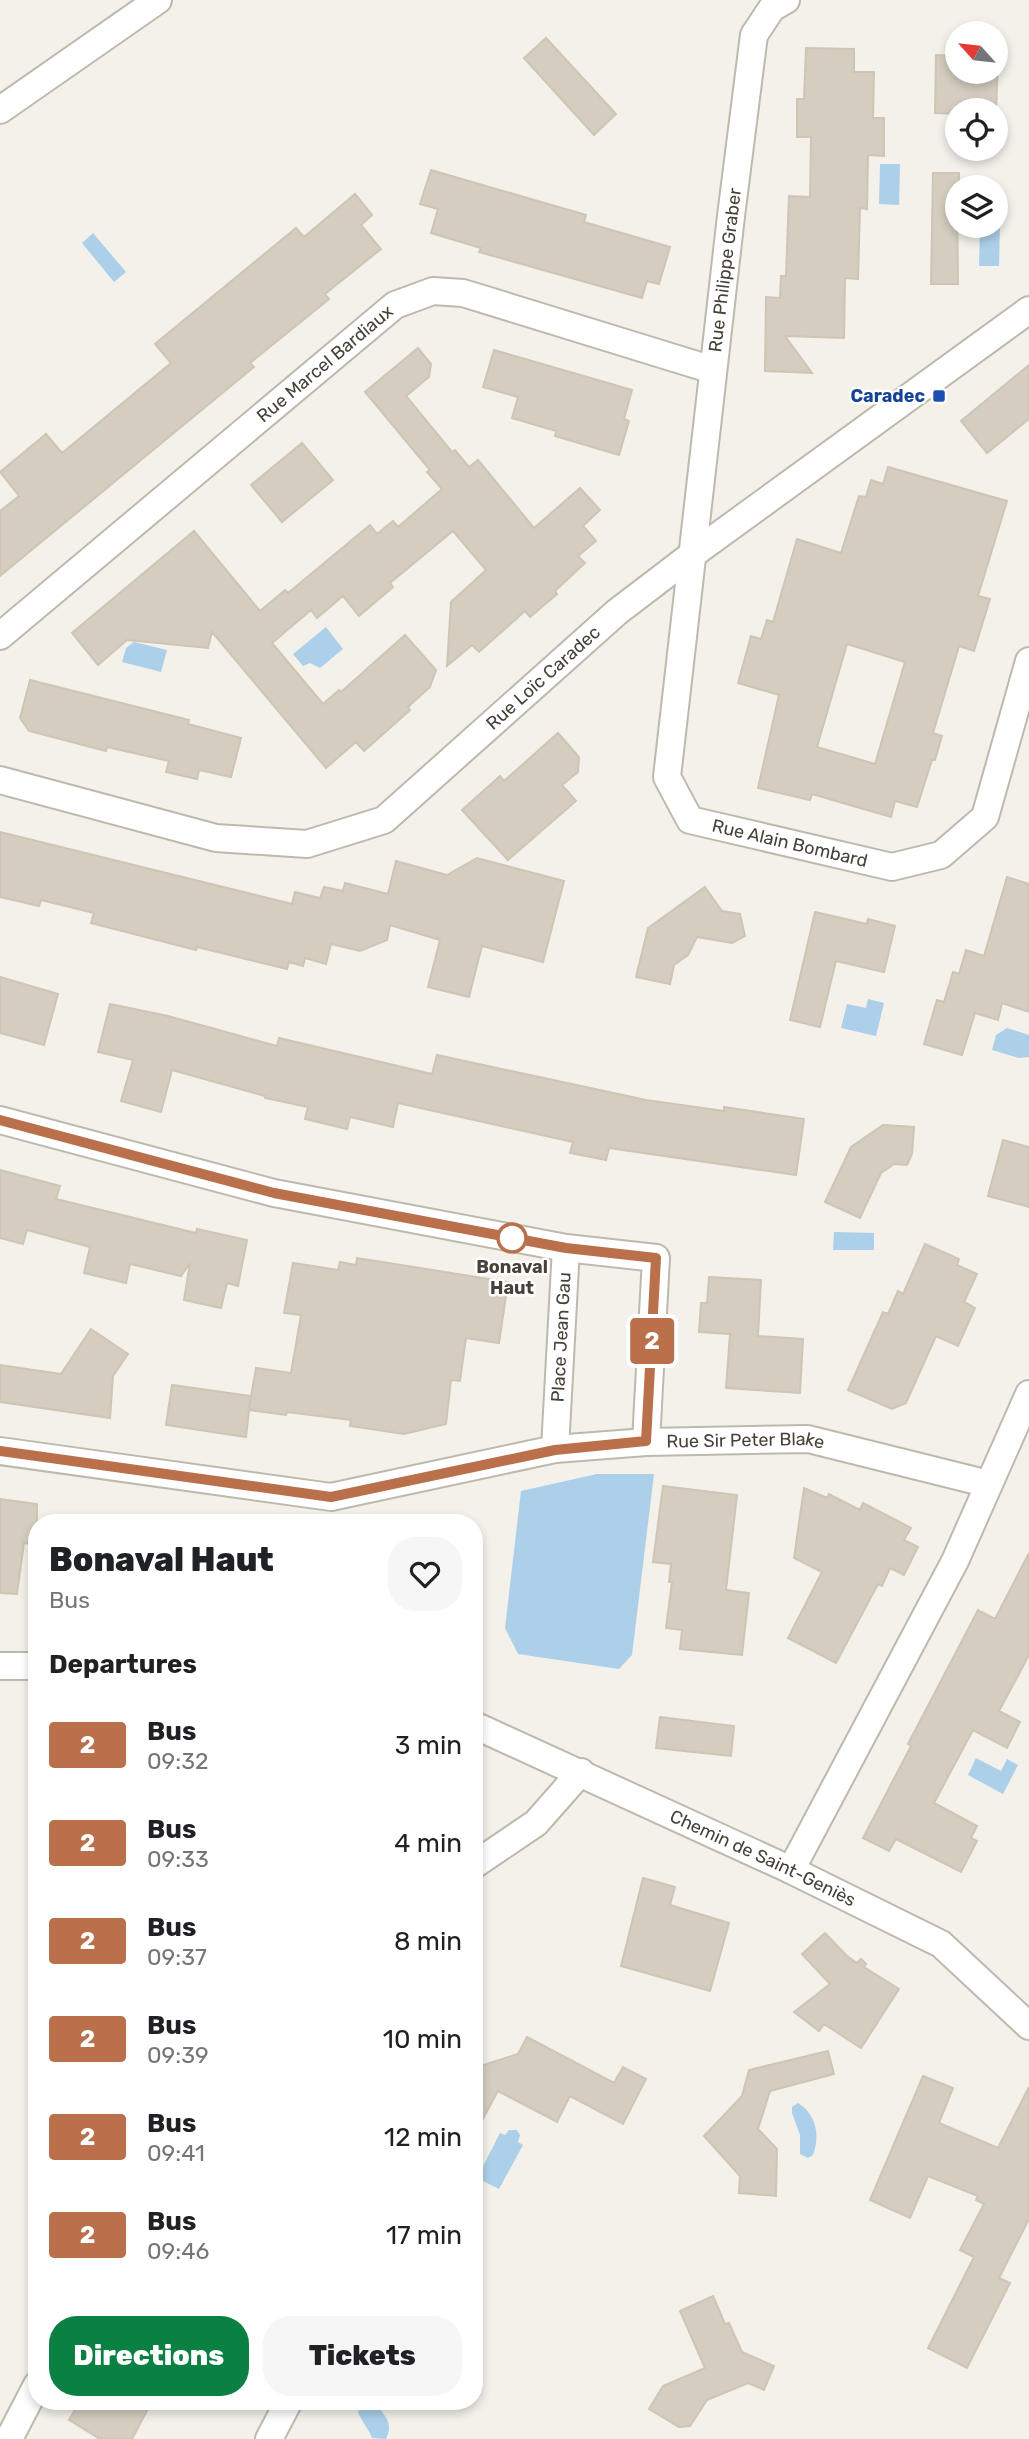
<!DOCTYPE html>
<html lang="en">
<head>
<meta charset="utf-8">
<style>
	:root { --surface:#fff; --page:#f6f6f6; --text:#202124; --muted:#757577; --accent:#0b8043 }
	body { margin:0; font-family:Rubik,sans-serif; background:var(--page); color:var(--text); height:100vh; display:flex; flex-direction:column; font-size:26px; white-space:nowrap }
	* { box-sizing:border-box; margin:0 }
	p { font-size:23px; color:var(--muted) }
	.icon { flex:none; width:38px; height:38px; fill:none; stroke:currentColor; stroke-width:2; stroke-linecap:round; stroke-linejoin:round }
	.map { position:relative; flex:1; overflow:hidden }
	.details { position:absolute; left:28px; top:1514px; width:455px; height:896px; display:flex; flex-direction:column; background:var(--surface); border-radius:28px; box-shadow:0 4px 10px #0003 }
	.details>* { flex:none }
	.badge { padding:0 14px; border-radius:5px; font-size:24px; line-height:46px }
	.needle { width:46px; rotate:297deg }
	.fabs { position:absolute; left:945px; top:21px; display:grid; gap:14px }
	.fabs a { display:grid; place-items:center; width:63px; height:63px; border-radius:50%; background:var(--surface); box-shadow:0 4px 10px #0003; font-size:35px }
	.map>.badge { position:absolute; translate:-50% -50%; box-shadow:0 0 0 4px #fff }
	h2 { padding:0 21px; font-size:26px; line-height:63px }
	.round { display:grid; place-items:center; flex:none; width:74px; height:74px; border-radius:28px; background:var(--page) }
	.overview { display:flex; align-items:center; justify-content:space-between; height:119px; padding:0 21px }
	h1 { font-size:33px; font-weight:800; line-height:52px }
	.primary-button { display:flex; gap:14px; margin-top:auto; padding:14px 21px }
	.primary-button a { flex:1; height:80px; border-radius:28px; background:var(--accent); color:#fff; font-size:28px; font-weight:800; line-height:80px; text-align:center }
	.primary-button a+a { background:var(--page); color:var(--text) }
	ul { padding:0; list-style:none }
	li { display:flex; align-items:center; gap:21px; height:98px; padding:0 21px }
	li div { flex:1 }
	li b { display:block; font-size:26px }
	li em { font-style:normal }
	li .badge { min-width:77px; font-weight:700; text-align:center }
	.map>svg:first-child { display:block }
	.water { fill:#accfea }
	.building { fill:#d4cdc0; stroke:#cec5b4; stroke-width:2; fill-rule:evenodd }
	.lines { fill:none; stroke-linecap:round; stroke-linejoin:round }
	.minor-casing { stroke:#beb9ad; stroke-width:30 }
	.minor { stroke:#fff; stroke-width:26 }
	.line-casing { stroke:#fff; stroke-width:16 }
	.line { stroke:#b9704b; stroke-width:10 }
	.transit-dot { fill:#1a4fb4; stroke:#fff; stroke-width:2.5 }
	.stop-dot { fill:#fff; stroke:#b9704b; stroke-width:3.5 }
	.labels { text-anchor:middle; stroke-width:5; stroke-linejoin:round; paint-order:stroke }
	.street-label { font-size:18px; fill:#474239; stroke:#fff }
	.transit-label { font-size:18px; font-weight:bold; fill:#164399; stroke:#fff; text-anchor:end }
	.stop-label { font-size:18px; font-weight:bold; fill:#474239; stroke:#fff }
</style>
</head>
<body>
<div class="map">
<svg width="1029" height="2439" viewBox="0 0 1029 2439">
	<rect width="100%" height="100%" fill="#f3f1ea"/>
	<!-- water -->
	<path class="water" d="M880,164H900L899,205L879,204Z
		M1000,225L999,266H979L980,226Z
		M93,233L126,272L114,282L82,243Z
		M326,627L343,649L320,668L310,663L303,666L293,654Z
		M134,642L167,650L161,672L122,662L126,648Z
		M868,999L884,1003L876,1036L841,1028L847,1004L866,1008Z
		M1007,1028L1029,1035V1057L1019,1058L992,1050L996,1035Z
		M834,1232L874,1233V1250H833Z
		M597,1474H654L632,1655L619,1669L518,1654L505,1628L521,1491Z
		M976,1758L1001,1771L1007,1759L1018,1765L1003,1794L968,1775Z
		M798,2103C817,2115 820,2136 813,2155L808,2158L800,2154V2135L792,2113V2107Z
		M509,2130H517L520,2135L518,2142L523,2145L499,2189L477,2178L500,2133L505,2135Z
		M369,2401H377C382,2418 395,2419 386,2439L372,2438C369,2429 361,2421 358,2412L363,2403Z"/>
	<!-- building -->
	<path class="building" d="M546,38L616,114L594,135L524,58Z
		M806,48L854,49V72H874L873,118H884V156L868,155L867,209L860,208L858,279L845,278L844,338L785,336L812,373L765,371L766,297L780,298L781,276H786L789,196L810,197L811,137H797V99H804Z
		M936,55L957,56V72H996V56H998L996,115V110H957V114L935,113Z
		M431,170L586,215L584,222L670,247L659,284L647,281L642,298L479,252L481,248L431,233L438,209L420,204Z
		M933,173H959V187H957L958,284H931Z
		M355,194L372,215L361,225L381,249L325,294L329,299L250,363L254,367L0,576V511L19,496L0,472L46,434L62,453L171,363L155,344L296,228L304,237Z
		M418,348L431,364L429,377L406,396L452,452L455,450L469,467L478,460L534,528L580,488L600,510L583,526L596,541L578,556L585,563L555,591L557,594L530,617L525,611L479,652L472,645L447,666L451,602L486,570L453,531L390,583L393,587L359,616L343,596L317,618L311,610L272,643L323,704L339,690L341,692L405,635L436,670L430,687L408,707L410,710L364,751L356,742L326,768L212,632L208,648L127,640L98,665L72,633L194,531L260,611L285,590L288,593L370,525L377,534L393,521L398,527L442,489L427,472L430,470L365,392Z
		M494,350L632,390L624,419L629,421L619,455L555,436L556,431L512,418L518,397L483,387Z
		M1029,365V419L987,453L961,421Z
		M302,443L333,480L282,522L251,485Z
		M888,467L1007,501L978,596L990,599L974,651L959,646L933,733L942,736L935,760H932L917,807L895,801L891,817L812,794L810,800L758,788L779,695L738,683L751,636L761,639L767,620L773,622L797,539L841,553L859,496L866,497L871,480L883,484ZM847,644L905,662L875,764L817,747Z
		M30,680L189,720L188,724L241,738L231,777L199,770L197,779L166,772L169,761L107,747L106,751L29,731L20,718Z
		M558,733L579,757L578,772L562,785L576,801L508,860L462,810L500,776L504,781Z
		M0,832L292,904L295,892L320,898L324,887L343,891L345,883L388,894L396,861L447,875L477,858L564,881L543,962L482,946L469,997L428,987L440,940L390,925L387,940L360,951L331,944L326,964L305,958L303,966L289,962L287,969L197,947L196,950L91,923L94,913L41,900L39,906L0,897Z
		M1007,877L1029,884V1012L1002,1003L998,1020L975,1013L962,1055L924,1044L937,1000L944,1002L953,972L959,974L966,950L984,956Z
		M705,887L722,911L740,914L745,936L732,943L697,937L688,955L674,965L670,984L636,977L648,928Z
		M815,912L867,924L868,919L895,926L884,972L836,961L820,1027L790,1020Z
		M0,977L58,994L44,1045L0,1033Z
		M110,1004L168,1016L277,1046L279,1038L432,1074L437,1055L646,1100L724,1111V1107L804,1119L796,1175L609,1148L606,1160L570,1153L573,1142L398,1103L393,1127L350,1117L347,1129L305,1119L308,1107L265,1098V1096L172,1070L161,1112L121,1101L133,1060L98,1052Z
		M883,1125L914,1127L912,1154L907,1165L894,1164L881,1173L860,1218L825,1202L851,1147Z
		M1003,1140L1029,1147V1207L988,1196Z
		M0,1170L60,1186L56,1199L196,1233L197,1229L247,1240L238,1286L227,1283L221,1308L184,1300L190,1263L181,1276L130,1264L126,1283L84,1273L90,1247L27,1230L23,1244L0,1238Z
		M925,1244L959,1259L957,1265L977,1274L964,1302L975,1308L958,1346L936,1336L906,1403L892,1409L848,1390L883,1312L888,1314L898,1291L903,1294Z
		M357,1258L508,1282L499,1343L466,1338L460,1381L451,1380L446,1424L404,1434L350,1426L351,1420L287,1412L286,1415L249,1410L246,1437L166,1425L172,1385L251,1396L249,1408L256,1368L291,1373L301,1315L284,1313L293,1263L338,1270L340,1262L356,1265Z
		M709,1277L761,1280L758,1336L803,1339L800,1393L726,1388L730,1334L699,1332L701,1303H707Z
		M91,1329L128,1354L113,1376L110,1418L0,1402V1365L61,1374Z
		M663,1486L737,1495L726,1590L749,1593L742,1655L680,1649L682,1630L666,1628L672,1582H669L671,1564L653,1562Z
		M804,1488L827,1498L829,1494L860,1510L863,1503L911,1528L904,1540L918,1547L904,1575L890,1568L882,1586L878,1584L836,1663L788,1638L822,1572L794,1558Z
		M0,1499L37,1504V1545L24,1543L17,1594L0,1593Z
		M1029,1553V1655L999,1711L1020,1722L1007,1748L973,1730L934,1803L977,1826L971,1838L977,1841L961,1872L896,1839L889,1851L863,1838L911,1746L908,1744L978,1610L995,1619Z
		M660,1717L734,1726L731,1756L656,1748Z
		M643,1878L675,1887L670,1905L729,1923L710,1991L621,1966Z
		M825,1933L847,1956L857,1963L861,1959L866,1964L864,1967L899,1989L861,2048L824,2024L819,2031L794,2012L830,1984L802,1954Z
		M527,2037L614,2083L623,2067L646,2079L623,2124L570,2096L557,2122L498,2091L474,2135V2068L518,2054Z
		M828,2051L834,2074L770,2091L758,2129L777,2149L776,2196L739,2193L740,2176L704,2136L742,2096L749,2070Z
		M923,2076L953,2088L939,2123L998,2148L1029,2087V2219L999,2278L1010,2283L967,2368L928,2348L974,2257L960,2250L984,2204L976,2200L978,2196L928,2176L910,2218L870,2200Z
		M713,2296L725,2324L729,2323L742,2352L774,2366L764,2390L748,2383L707,2400L690,2426L679,2427L649,2409L663,2386L705,2368L680,2311Z
		M80,2401H152L132,2439H100L69,2420Z"/>
	<g class="lines">
		<defs>
			<g id="minor">
				<path id="s1" d="M786,0L772,8L754,35L731,216L667,777L690,820L892,867L941,855L985,817L1029,661"/>
				<path d="M0,110L158,0"/>
				<path id="s2" d="M0,636L395,305L433,291L463,293L713,370"/>
				<path id="s3" d="M0,780L216,838L307,844L384,820L617,612L693,554L1029,310"/>
				<path d="M0,1120L274,1193L566,1248L656,1258L646,1442"/>
				<path id="s4" d="M555,1449L566,1248"/>
				<path id="s5" d="M0,1451L331,1497L555,1449L646,1442L808,1439L989,1484"/>
				<path d="M0,1666H37"/>
				<path id="s6" d="M474,1725L791,1870L941,1944L1029,2026"/>
				<path d="M474,1865L536,1823L581,1772"/>
				<path d="M791,1870L955,1561L1029,1394"/>
				<path d="M12,2433L37,2385"/>
				<path d="M269,2439L289,2401"/>
			</g>
		</defs>
		<!-- minor casing -->
		<use href="#minor" class="minor-casing"/>
		<!-- minor -->
		<use href="#minor" class="minor"/>
	</g>
	<g class="lines">
		<defs>
			<path id="line" d="M0,1120L274,1193L566,1248L656,1258L646,1441L555,1450L331,1497L0,1451"/>
		</defs>
		<!-- line casing -->
		<use href="#line" class="line-casing"/>
		<!-- line -->
		<use href="#line" class="line"/>
	</g>
	<!-- markers -->
	<rect class="transit-dot" x="932" y="389" width="14" height="14" rx="3.5"/>
	<circle class="stop-dot" cx="512" cy="1238" r="14"/>
	<g class="labels">
		<!-- street labels -->
		<g class="street-label">
			<text transform="translate(725 270) rotate(-83)" y="6">Rue Philippe Graber</text>
			<text dy="6" stroke="none"><textPath href="#s2" startOffset="424">Rue Marcel Bardiaux</textPath></text>
			<text dy="6" stroke="none"><textPath href="#s3" startOffset="609">Rue Loïc Caradec</textPath></text>
			<text dy="6" stroke="none"><textPath href="#s1" startOffset="947">Rue Alain Bombard</textPath></text>
			<text dy="6" stroke="none"><textPath href="#s4" startOffset="112">Place Jean Gau</textPath></text>
			<text dy="6" stroke="none"><textPath href="#s5" startOffset="754">Rue Sir Peter Blake</textPath></text>
			<text dy="6" stroke="none"><textPath href="#s6" startOffset="318">Chemin de Saint-Geniès</textPath></text>
		</g>
		<!-- transit labels -->
		<g class="transit-label">
			<text x="925" y="402">Caradec</text>
		</g>
		<!-- stop labels -->
		<g class="stop-label">
			<text x="512" y="1273">Bonaval<tspan x="512" dy="21">Haut</tspan></text>
		</g>
	</g>
</svg>
<div class="fabs">
<a><svg class="needle" viewBox="-14 -14 28 28"><path d="M0-13l5 13h-10z" fill="#e53935"/><path d="M0 13l5-13h-10z" fill="#757577"/></svg></a>
<a><svg class="icon" aria-label="locate" viewBox="0 0 24 24"><circle cx="12" cy="12" r="6"/><path d="M12 2v4M12 18v4M2 12h4M18 12h4"/></svg></a>
<a><svg class="icon" aria-label="layers" viewBox="0 0 24 24"><path d="M12 4l9 5-9 5-9-5zM3 14l9 5 9-5"/></svg></a>
</div>
<b class="badge" style="left:652px;top:1341px;background:#b9704b;color:#fff">2</b>
<section class="details">
<div class="overview"><div><h1>Bonaval Haut</h1><p>Bus</p></div><a class="round"><svg class="icon" aria-label="heart" viewBox="0 0 24 24"><path d="M12 20l-8-8c-3-5 5-10 8-4 3-6 11-1 8 4z"/></svg></a></div>
<h2>Departures</h2>
<ul>
<li><span class="badge" style="background:#b9704b;color:#fff">2</span><div><b>Bus</b><p>09:32</p></div><em>3 min</em></li>
<li><span class="badge" style="background:#b9704b;color:#fff">2</span><div><b>Bus</b><p>09:33</p></div><em>4 min</em></li>
<li><span class="badge" style="background:#b9704b;color:#fff">2</span><div><b>Bus</b><p>09:37</p></div><em>8 min</em></li>
<li><span class="badge" style="background:#b9704b;color:#fff">2</span><div><b>Bus</b><p>09:39</p></div><em>10 min</em></li>
<li><span class="badge" style="background:#b9704b;color:#fff">2</span><div><b>Bus</b><p>09:41</p></div><em>12 min</em></li>
<li><span class="badge" style="background:#b9704b;color:#fff">2</span><div><b>Bus</b><p>09:46</p></div><em>17 min</em></li>
</ul>
<div class="primary-button"><a>Directions</a><a>Tickets</a></div>
</section>
</div>
</body>
</html>
